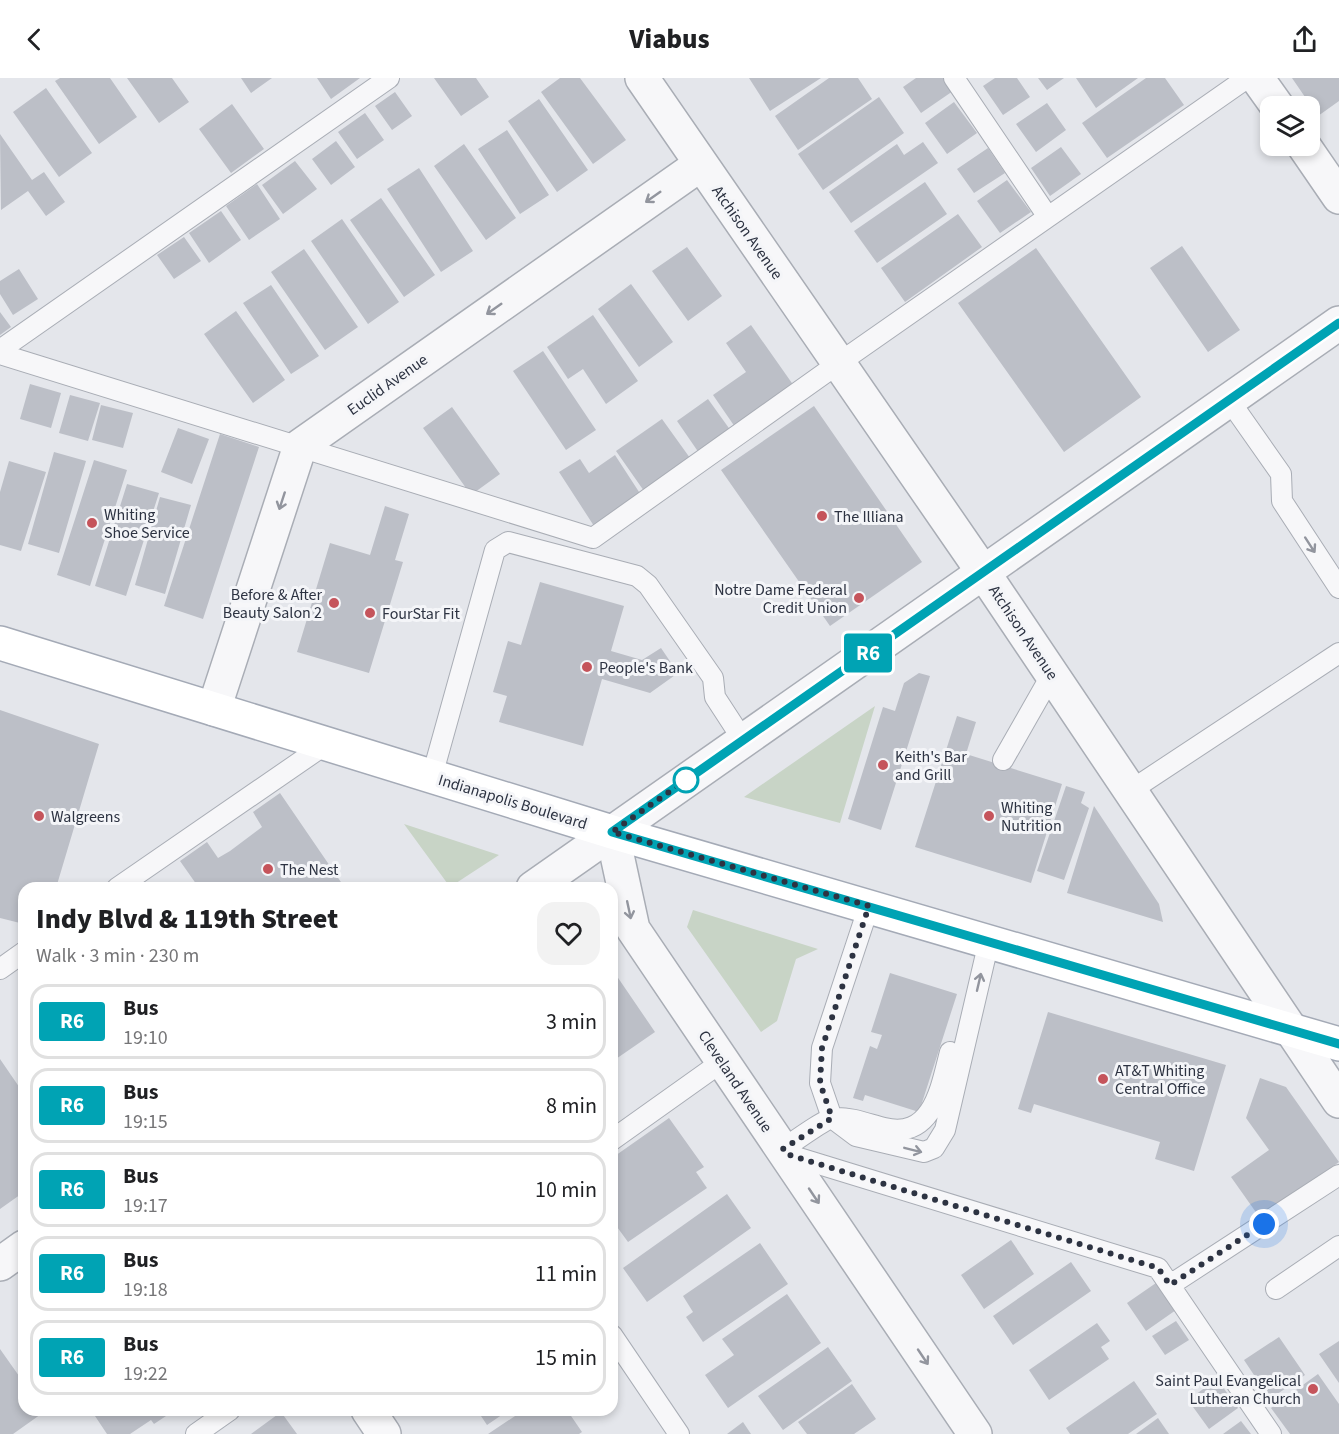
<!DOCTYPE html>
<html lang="en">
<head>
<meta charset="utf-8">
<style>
	:root { --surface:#fff; --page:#f2f2f2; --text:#202124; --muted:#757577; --line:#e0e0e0 }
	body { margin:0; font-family:"Source Sans 3",sans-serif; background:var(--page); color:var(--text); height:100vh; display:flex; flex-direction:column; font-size:22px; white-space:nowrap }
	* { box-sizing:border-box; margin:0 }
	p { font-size:20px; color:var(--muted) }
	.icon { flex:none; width:33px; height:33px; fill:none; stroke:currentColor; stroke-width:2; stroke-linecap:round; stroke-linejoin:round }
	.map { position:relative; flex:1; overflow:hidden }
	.side { position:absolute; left:18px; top:804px; width:600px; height:534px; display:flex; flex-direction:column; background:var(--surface); border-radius:18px; box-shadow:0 3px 9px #0003 }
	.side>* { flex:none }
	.badge { padding:0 12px; border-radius:4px; font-size:21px; line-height:39px }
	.fabs { position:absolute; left:1260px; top:18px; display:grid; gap:12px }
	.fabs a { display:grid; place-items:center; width:60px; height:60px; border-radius:12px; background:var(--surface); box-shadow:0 3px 9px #0003; font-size:30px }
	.you { position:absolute; width:30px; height:30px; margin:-15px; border:4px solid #fff; border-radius:50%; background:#1a73e8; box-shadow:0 0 0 9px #1a73e833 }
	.map>.badge { position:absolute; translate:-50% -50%; box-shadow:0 0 0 3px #fff }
	.round { display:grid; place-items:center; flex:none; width:63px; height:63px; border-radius:18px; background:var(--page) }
	.summary { display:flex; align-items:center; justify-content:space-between; height:102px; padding:0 18px }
	h1 { font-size:28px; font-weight:800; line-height:45px }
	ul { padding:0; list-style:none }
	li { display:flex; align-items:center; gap:18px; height:75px; margin:0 12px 9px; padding:0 6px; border:3px solid var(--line); border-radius:18px }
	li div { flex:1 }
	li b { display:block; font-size:22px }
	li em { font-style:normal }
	li .badge { min-width:66px; font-weight:700; text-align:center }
	header { display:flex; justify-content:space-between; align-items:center; height:78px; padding:0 18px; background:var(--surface); font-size:27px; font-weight:800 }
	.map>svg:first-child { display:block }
	.green { fill:#c8d4c6 }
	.building { fill:#bcbfc7 }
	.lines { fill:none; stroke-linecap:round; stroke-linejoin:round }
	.service-casing { stroke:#a9adb5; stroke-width:22 }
	.minor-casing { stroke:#a9adb5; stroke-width:36 }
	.tertiary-casing { stroke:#a9adb5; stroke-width:36 }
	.primary-casing { stroke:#a4aab6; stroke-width:36 }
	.service { stroke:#f7f7f9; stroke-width:20 }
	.minor { stroke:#f7f7f9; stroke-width:33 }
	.tertiary { stroke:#f7f7f9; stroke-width:33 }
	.primary { stroke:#fff; stroke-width:33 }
	.oneway { stroke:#92959e }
	.line-casing { stroke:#fff; stroke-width:14 }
	.line { stroke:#00a3b4; stroke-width:9 }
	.walk { stroke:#2d3342; stroke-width:6; stroke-dasharray:0 10.8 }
	.poi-dot { fill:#c5545b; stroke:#f4f5f8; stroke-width:2 }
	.stop-dot { fill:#fff; stroke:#00a3b4; stroke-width:3 }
	.labels { text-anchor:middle; stroke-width:6; stroke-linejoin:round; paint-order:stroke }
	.street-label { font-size:16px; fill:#2d3342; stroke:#f4f5f8 }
	.poi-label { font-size:16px; fill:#2d3342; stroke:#f4f5f8; text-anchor:start }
</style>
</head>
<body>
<header><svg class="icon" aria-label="back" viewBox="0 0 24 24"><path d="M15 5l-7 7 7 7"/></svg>Viabus<svg class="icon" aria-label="share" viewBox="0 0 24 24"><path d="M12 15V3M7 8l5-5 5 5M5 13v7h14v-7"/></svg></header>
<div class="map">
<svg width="1339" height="1356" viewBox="0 0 1339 1356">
	<rect width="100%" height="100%" fill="#e4e6eb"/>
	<!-- green -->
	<path class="green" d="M875,628L840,745L744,719Z
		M404,746L499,777L450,809Z
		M693,832L818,871L796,881L777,943L761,954L687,849Z"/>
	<!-- building -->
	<path class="building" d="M60,0H110L137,39L99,66L55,3Z
		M127,0H172L189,24L159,45Z
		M241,0H272L251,15Z
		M317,0H360L331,21Z
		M434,0H476L489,19L461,38Z
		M560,0H580L626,62L593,86L541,14Z
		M749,0H821L770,33Z
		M829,0H858L872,21L798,72L775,38Z
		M916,0H944L953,13L921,35L903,9Z
		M995,0H1017L1030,19L1003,37L983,8Z
		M1038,0H1064L1047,12Z
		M1076,0H1138L1096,30Z
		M1146,0H1165L1184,27L1107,80L1082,45Z
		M1292,0H1339V23L1318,38Z
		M46,10L92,75L59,99L13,34Z
		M395,14L412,38L392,52L375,28Z
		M879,19L904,55L823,112L798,76Z
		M539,21L588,92L557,114L508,43Z
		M954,24L977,55L947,76L925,45Z
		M1047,25L1066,52L1036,74L1016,46Z
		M232,26L264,71L231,95L199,51Z
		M365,35L384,62L357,81L338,54Z
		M507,52L549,117L520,136L478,71Z
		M0,56L32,102L44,94L65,124L46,138L28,113L1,132Z
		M336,63L355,89L331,107L312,81Z
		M923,64L938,85L851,145L829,114L897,66L904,77Z
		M464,66L516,140L486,162L434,88Z
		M1061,69L1081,96L1050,118L1031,90Z
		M988,70L1005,95L974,115L957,91Z
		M295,83L317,111L283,136L262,107Z
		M419,90L473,173L441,194L387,111Z
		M1007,102L1031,134L1000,155L977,123Z
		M925,104L947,136L877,185L854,153Z
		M257,106L280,141L249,162L226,128Z
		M381,120L435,197L404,219L350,142Z
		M221,133L241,162L209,185L189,155Z
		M958,136L982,169L905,224L881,190Z
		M342,141L399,224L368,246L311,163Z
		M184,159L201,183L174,201L157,177Z
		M1182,168L1240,252L1208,274L1150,190Z
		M687,169L722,218L688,243L652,193Z
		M1036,170L1141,319L1064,374L958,225Z
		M304,171L358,249L325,272L271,194Z
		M19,191L38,221L13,237L0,216V203Z
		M631,206L673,264L639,289L598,231Z
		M271,207L319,278L291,296L243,225Z
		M236,233L285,302L253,325L204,256Z
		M0,234L11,249L0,257Z
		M593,237L638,303L606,326L583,291L568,301L547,269Z
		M751,247L794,308L735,349L713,317L746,294L726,265Z
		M543,273L596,352L566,372L513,293Z
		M30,306L61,315L51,350L20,341Z
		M70,317L100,325L88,363L59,355Z
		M708,321L731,353L699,375L677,343Z
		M101,327L133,335L123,370L92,362Z
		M814,328L922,484L830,548L721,392Z
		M452,329L500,396L471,417L423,350Z
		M662,341L690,380L644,413L616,373Z
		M178,350L209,361L192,406L161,394Z
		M220,356L259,369L203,541L164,528Z
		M54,374L86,383L59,475L28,466Z
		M615,377L641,417L594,448L559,394L580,381L589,395Z
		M94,382L127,392L90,508L57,497Z
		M9,383L46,394L21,473L0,467V414Z
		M127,406L159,415L126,518L95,508Z
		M160,419L191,427L165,516L135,507Z
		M385,428L409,436L395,482L403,484L369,595L297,574L330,465L370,477Z
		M540,504L624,528L611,573L642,582L661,570L678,595L650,615L602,601L583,668L499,644L507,618L493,614L508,563L521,567Z
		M919,595L930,598L881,752L848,741L883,629L895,633L904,605Z
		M0,632L99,666L56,810H24V846L0,840Z
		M957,638L976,644L966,676L1062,706L1031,805L915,769Z
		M1066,708L1085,714L1081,725L1089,730L1064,802L1037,793Z
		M280,715L345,810H199L180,783L207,764L218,780L230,773L262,749L253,734Z
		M1094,728L1159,826L1163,844L1067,815Z
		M612,891L655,954L613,983L612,981Z
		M890,895L957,916L919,1034L865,1017L863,1023L853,1020L870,968L877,971L882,957L871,954Z
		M1048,934L1226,987L1194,1093L1155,1081L1160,1064L1034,1026L1031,1035L1018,1031Z
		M0,981L24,1016V1114L0,1131Z
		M1260,1000L1286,1009L1339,1084L1260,1140L1231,1099L1269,1072L1246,1040Z
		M669,1040L704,1089L696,1094L707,1110L628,1164L612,1142V1080Z
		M727,1116L751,1150L647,1224L623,1190Z
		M1011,1162L1034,1196L984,1231L961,1197Z
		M760,1165L788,1206L703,1264L686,1239L693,1234L683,1218Z
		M1071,1184L1091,1213L1013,1267L993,1238Z
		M1156,1205L1176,1232L1146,1253L1127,1225Z
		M787,1216L821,1265L728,1330L705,1297L734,1277L722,1261Z
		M1176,1243L1189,1262L1165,1277L1152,1258Z
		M1097,1245L1110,1263L1101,1269L1109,1281L1049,1322L1029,1292Z
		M1279,1259L1305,1297L1270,1321L1244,1282Z
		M1339,1263V1305L1319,1276Z
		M828,1269L852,1303L783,1352L758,1318Z
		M0,1271L24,1305V1332H43L44,1334L13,1356H0Z
		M1318,1296L1339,1326V1356H1290L1271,1330Z
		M1217,1301L1238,1330L1209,1351L1188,1322Z
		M1134,1303L1157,1336L1128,1356H1070L1066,1350Z
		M852,1306L876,1341L854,1356H807L798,1344Z
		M91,1332H162L166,1338L154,1346L151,1342L130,1356H107Z
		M477,1332H509L487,1347Z
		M524,1332H567L582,1354L579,1356H488Z
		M281,1334L297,1356H251Z
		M1158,1340L1169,1356H1136Z
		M1241,1343L1251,1356H1223Z
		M743,1344L751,1356H727Z"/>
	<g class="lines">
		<defs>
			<path id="service" d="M954,0L1048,139
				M0,272L389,0
				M0,276L593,460L839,285L1247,0
				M1229,322L1281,396L1282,423L1339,510
				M1003,682L1052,596
				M432,698L495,472L508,464L637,498L648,507L713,600L715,619L743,662
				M1130,713L1339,575
				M117,810L326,666
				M869,828L822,970L820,1005L832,1040L856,1058L924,1074L934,1070L945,1052L989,863
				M0,891L24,874
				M612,1062L723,983
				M783,1071C792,1065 826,1040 834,1040C851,1039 868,1046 884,1050C933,1062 941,1009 950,974
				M786,1076L1158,1190L1271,1356
				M1170,1207L1339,1097
				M1276,1211L1339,1168
				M612,1257L679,1356
				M196,1356L230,1332"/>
			<path id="minor" d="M642,0L983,494L1339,1023
				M1257,0L1277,28
				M1304,68L1339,119
				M214,631L300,368L701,86
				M612,754L633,851L975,1356
				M368,1332L384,1356"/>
			<path id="tertiary" d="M533,810L1339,245
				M0,1186L24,1169"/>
			<path id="primary" d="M0,565L612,754L1339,966"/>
		</defs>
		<!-- service casing -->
		<use href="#service" class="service-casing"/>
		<!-- minor casing -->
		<use href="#minor" class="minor-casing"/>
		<!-- tertiary casing -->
		<use href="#tertiary" class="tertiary-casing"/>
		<!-- primary casing -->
		<use href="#primary" class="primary-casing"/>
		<!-- service -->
		<use href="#service" class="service"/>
		<!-- minor -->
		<use href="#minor" class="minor"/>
		<!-- tertiary -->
		<use href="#tertiary" class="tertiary"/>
		<!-- primary -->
		<use href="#primary" class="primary"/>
	</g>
	<!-- one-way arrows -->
	<defs><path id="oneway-shaft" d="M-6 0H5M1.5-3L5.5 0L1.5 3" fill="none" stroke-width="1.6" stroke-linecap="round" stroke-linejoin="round" transform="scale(1.5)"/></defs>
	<g class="oneway">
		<use href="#oneway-shaft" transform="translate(653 119) rotate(145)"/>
		<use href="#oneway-shaft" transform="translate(494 231) rotate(145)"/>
		<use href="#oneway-shaft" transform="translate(282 423) rotate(108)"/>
		<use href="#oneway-shaft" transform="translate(1310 467) rotate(57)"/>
		<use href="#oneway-shaft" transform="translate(629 832) rotate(78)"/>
		<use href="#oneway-shaft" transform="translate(979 904) rotate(-77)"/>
		<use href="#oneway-shaft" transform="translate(913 1072) rotate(14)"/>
		<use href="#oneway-shaft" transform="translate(814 1118) rotate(56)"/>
		<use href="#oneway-shaft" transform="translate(923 1279) rotate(56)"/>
	</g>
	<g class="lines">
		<defs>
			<path id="line" d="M1339,245L612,754L1339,966"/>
		</defs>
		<!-- line casing -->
		<use href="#line" class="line-casing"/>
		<!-- line -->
		<use href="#line" class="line"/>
		<!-- walk -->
		<path class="walk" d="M686,702L612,754L869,828L822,970L820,1005L832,1040L783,1071L786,1076L1158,1190L1170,1207L1264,1146"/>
	</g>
	<!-- markers -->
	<g class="poi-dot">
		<circle cx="822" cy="438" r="6"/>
		<circle cx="92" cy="445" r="6"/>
		<circle cx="859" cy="520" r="6"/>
		<circle cx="334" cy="525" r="6"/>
		<circle cx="370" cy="535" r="6"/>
		<circle cx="587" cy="589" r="6"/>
		<circle cx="883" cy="687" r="6"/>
		<circle cx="39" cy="738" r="6"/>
		<circle cx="989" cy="738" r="6"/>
		<circle cx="268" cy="791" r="6"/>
		<circle cx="1103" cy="1001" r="6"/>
		<circle cx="1313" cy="1311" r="6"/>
	</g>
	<circle class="stop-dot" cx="686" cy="702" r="12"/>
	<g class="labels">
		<!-- street labels -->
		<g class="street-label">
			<text transform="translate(748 154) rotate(55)" y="6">Atchison Avenue</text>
			<text transform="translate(387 306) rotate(-35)" y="6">Euclid Avenue</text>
			<text transform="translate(1024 554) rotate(56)" y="6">Atchison Avenue</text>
			<text transform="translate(513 723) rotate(17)" y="6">Indianapolis Boulevard</text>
			<text transform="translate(736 1003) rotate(56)" y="6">Cleveland Avenue</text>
		</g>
		<!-- poi labels -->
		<g class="poi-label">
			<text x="104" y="442">Whiting<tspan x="104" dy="18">Shoe Service</tspan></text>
			<text x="834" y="444">The Illiana</text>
			<text x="847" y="517" text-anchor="end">Notre Dame Federal<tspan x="847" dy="18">Credit Union</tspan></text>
			<text x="322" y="522" text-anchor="end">Before &amp; After<tspan x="322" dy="18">Beauty Salon 2</tspan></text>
			<text x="382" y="541">FourStar Fit</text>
			<text x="599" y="595">People's Bank</text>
			<text x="895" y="684">Keith's Bar<tspan x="895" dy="18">and Grill</tspan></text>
			<text x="1001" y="735">Whiting<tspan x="1001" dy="18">Nutrition</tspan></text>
			<text x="51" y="744">Walgreens</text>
			<text x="280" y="797">The Nest</text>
			<text x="1115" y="998">AT&amp;T Whiting<tspan x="1115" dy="18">Central Office</tspan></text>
			<text x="1301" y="1308" text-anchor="end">Saint Paul Evangelical<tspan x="1301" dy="18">Lutheran Church</tspan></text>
		</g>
	</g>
</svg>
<div class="fabs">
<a><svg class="icon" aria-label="layers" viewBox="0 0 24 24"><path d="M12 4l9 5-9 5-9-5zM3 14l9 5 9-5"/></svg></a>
</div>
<div class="you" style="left:1264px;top:1146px"></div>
<b class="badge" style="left:868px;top:575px;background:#00a3b4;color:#fff">R6</b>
<section class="side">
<div class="summary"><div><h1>Indy Blvd &amp; 119th Street</h1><p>Walk · 3 min · 230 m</p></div><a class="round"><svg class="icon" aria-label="heart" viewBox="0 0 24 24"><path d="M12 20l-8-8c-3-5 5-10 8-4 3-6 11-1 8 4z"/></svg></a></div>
<ul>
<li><span class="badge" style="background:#00a3b4;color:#fff">R6</span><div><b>Bus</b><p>19:10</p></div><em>3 min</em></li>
<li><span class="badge" style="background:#00a3b4;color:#fff">R6</span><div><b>Bus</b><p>19:15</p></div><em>8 min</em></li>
<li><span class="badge" style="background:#00a3b4;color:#fff">R6</span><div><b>Bus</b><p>19:17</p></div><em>10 min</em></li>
<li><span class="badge" style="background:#00a3b4;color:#fff">R6</span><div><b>Bus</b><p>19:18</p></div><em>11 min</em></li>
<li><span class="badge" style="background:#00a3b4;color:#fff">R6</span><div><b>Bus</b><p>19:22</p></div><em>15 min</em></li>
</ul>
</section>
</div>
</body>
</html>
